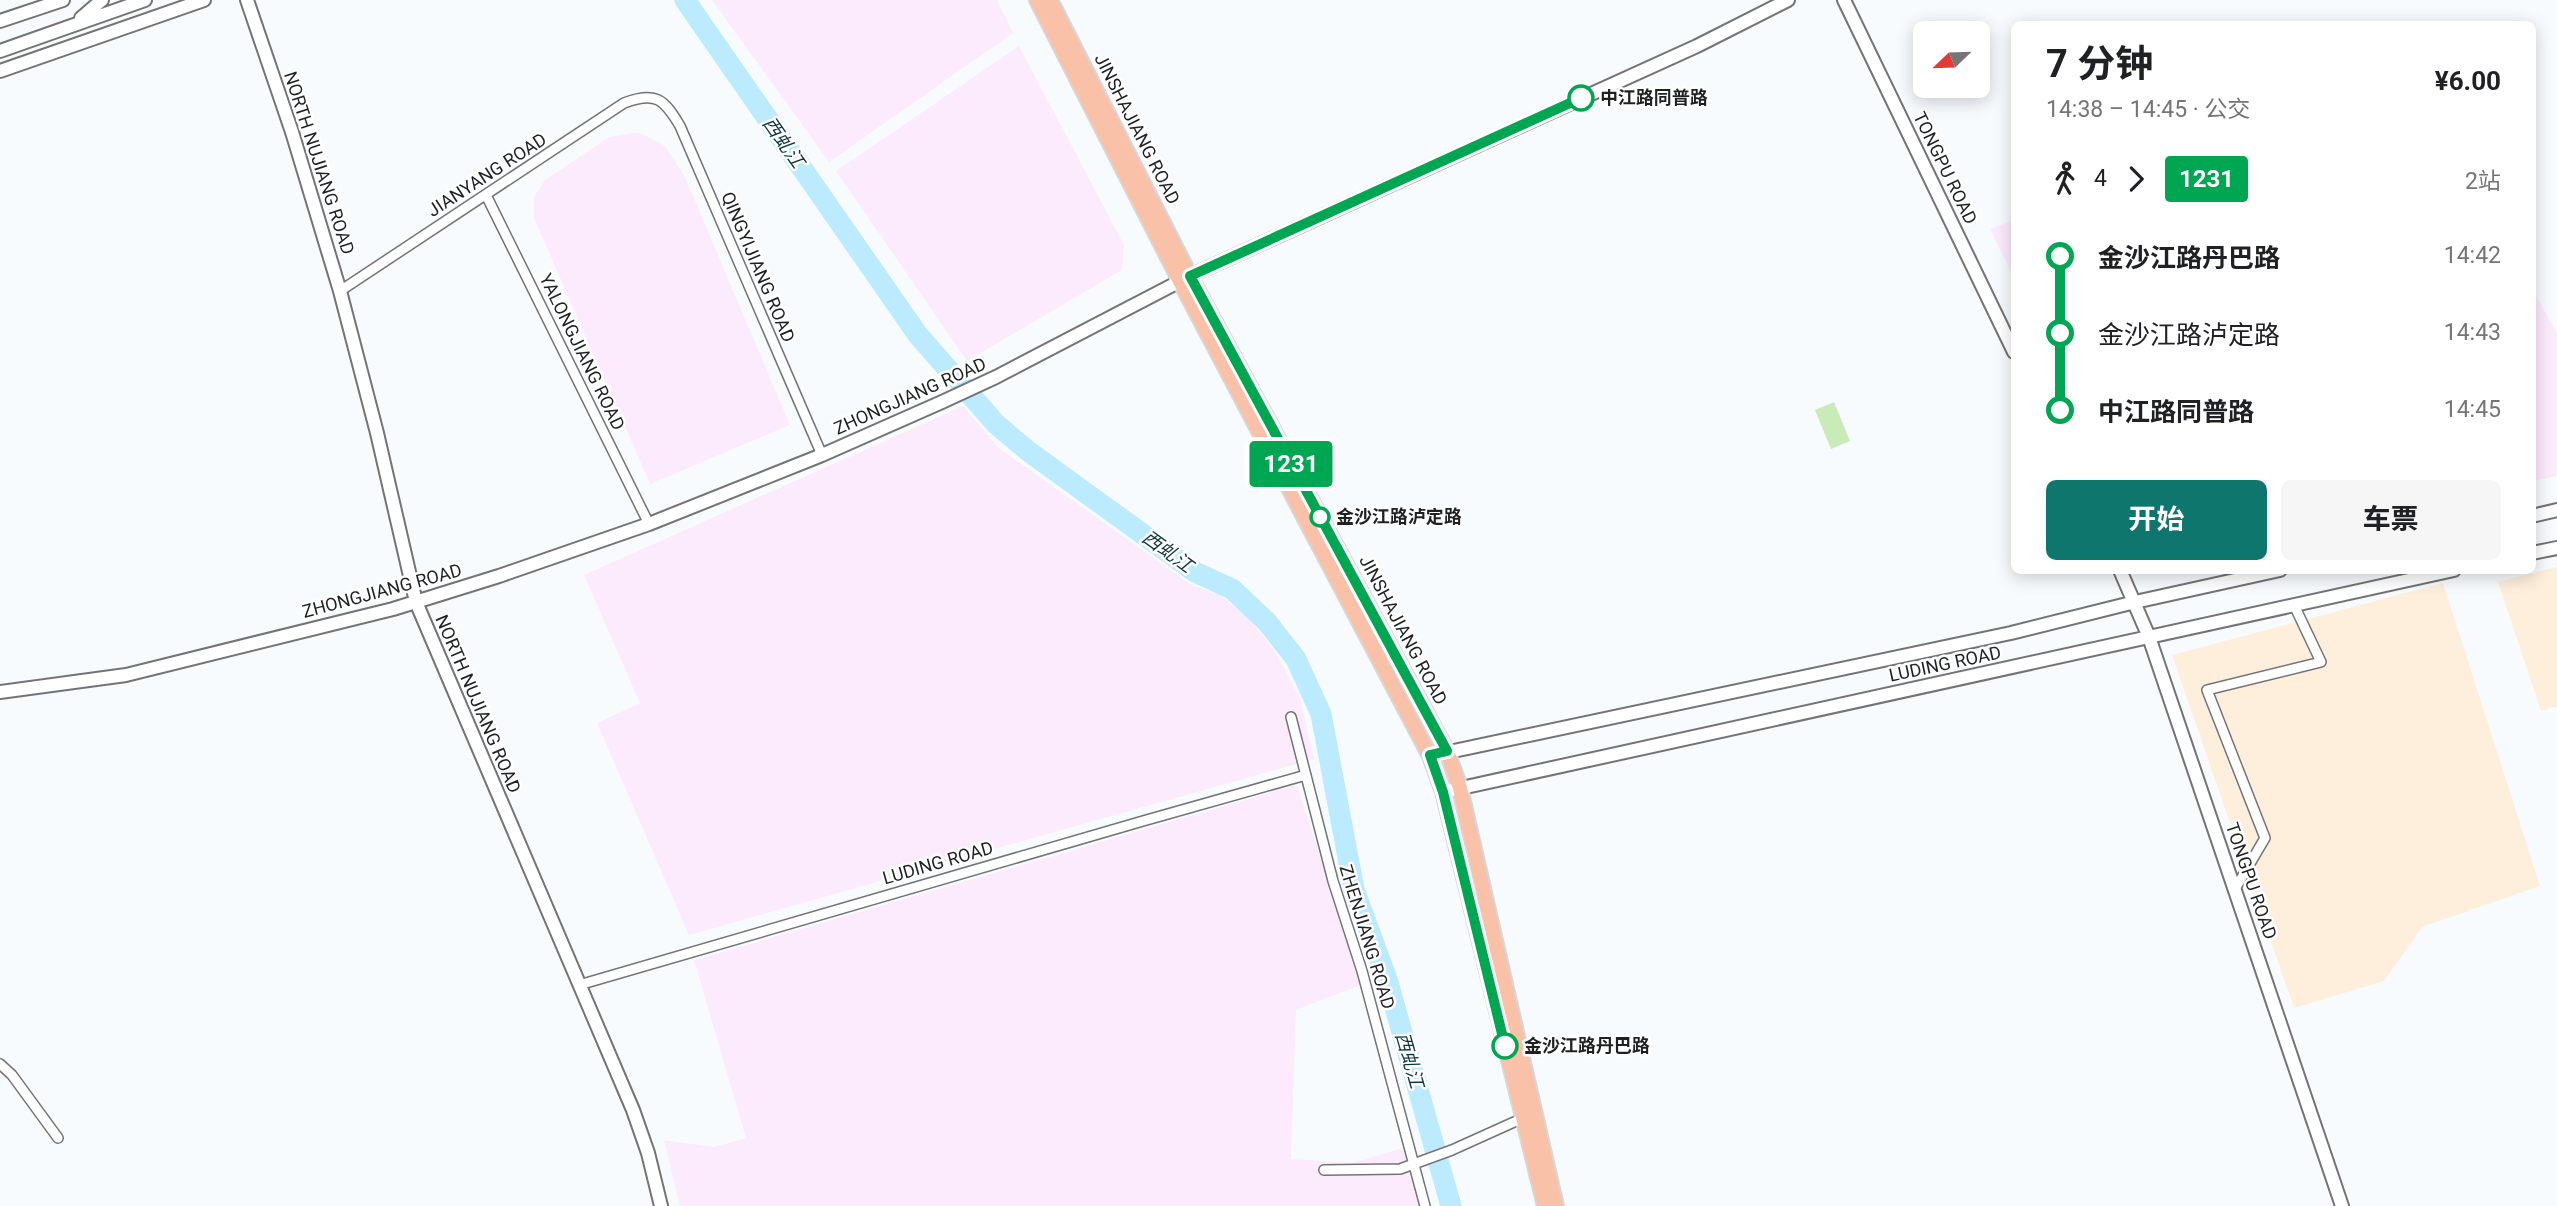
<!DOCTYPE html>
<html lang="zh">
<head>
<meta charset="utf-8">
<style>
	:root { --surface:#fff; --page:#f6f6f6; --text:#202124; --muted:#757577; --accent:#0f766e }
	body { margin:0; font-family:Roboto,"Noto Sans SC",sans-serif; background:var(--page); color:var(--text); height:100vh; display:flex; flex-direction:column; font-size:26px; white-space:nowrap }
	* { box-sizing:border-box; margin:0 }
	p { font-size:23px; color:var(--muted) }
	.icon { flex:none; width:38px; height:38px; fill:none; stroke:currentColor; stroke-width:2; stroke-linecap:round; stroke-linejoin:round }
	.map { position:relative; flex:1; overflow:hidden }
	.drawer { position:absolute; left:2011px; top:21px; width:525px; height:553px; display:flex; flex-direction:column; background:var(--surface); border-radius:10px; box-shadow:0 4px 18px #0003 }
	.drawer>* { flex:none }
	.badge { padding:0 14px; border-radius:5px; font-size:24px; line-height:46px }
	.needle { width:46px; rotate:247deg }
	.fabs { position:absolute; left:1913px; top:21px; display:grid; gap:14px }
	.fabs a { display:grid; place-items:center; width:77px; height:77px; border-radius:10px; background:var(--surface); box-shadow:0 4px 18px #0003; font-size:35px }
	.map>.badge { position:absolute; translate:-50% -50%; box-shadow:0 0 0 4px #fff }
	.legs { display:flex; align-items:center; gap:10px; height:77px; padding:0 35px; font-size:23px }
	.legs p { margin-inline-start:auto }
	.overview { display:flex; align-items:center; justify-content:space-between; height:119px; padding:0 35px }
	h1 { font-size:38px; font-weight:700; line-height:52px }
	.cta { display:flex; gap:14px; margin-top:auto; padding:14px 35px }
	.cta a { flex:1; height:80px; border-radius:10px; background:var(--accent); color:#fff; font-size:28px; font-weight:700; line-height:80px; text-align:center }
	.cta a+a { background:var(--page); color:var(--text) }
	ul { padding:0 35px; list-style:none }
	li { display:flex; align-items:center; gap:24px; height:77px; font-size:26px }
	li i { display:grid; place-items:center; width:10px; height:100%; margin:0 9px; background:currentColor }
	li i::after { content:''; width:18px; height:18px; margin:-9px; border:5px solid; border-radius:50%; background:var(--surface) }
	li p { margin-inline-start:auto }
	li:first-child i { background:linear-gradient(#0000 50%,currentColor 0) }
	li:last-child i { background:linear-gradient(currentColor 50%,#0000 0) }
	.map>svg:first-child { display:block }
	.commercial { fill:#fcebfd }
	.medical { fill:#fdefdb }
	.green { fill:#c9ebb7 }
	.lines { fill:none; stroke-linecap:round; stroke-linejoin:round }
	.river { stroke:#bceafe; stroke-width:21 }
	.street-casing { stroke:#727477; stroke-width:12 }
	.secondary-casing { stroke:#727477; stroke-width:16 }
	.primary-casing { stroke:#d7d7d7; stroke-width:18 }
	.street { stroke:#fff; stroke-width:9 }
	.secondary { stroke:#fff; stroke-width:12 }
	.primary { stroke:#f8c1a8; stroke-width:14 }
	.line-1-casing { stroke:#fff; stroke-width:16 }
	.line-1 { stroke:#00a651; stroke-width:10 }
	.stop-1-dot { fill:#fff; stroke:#00a651; stroke-width:3.5 }
	.labels { text-anchor:middle; stroke-width:5; stroke-linejoin:round; paint-order:stroke }
	.stop-label { font-size:18px; font-weight:bold; fill:#1f2021; stroke:#fff; text-anchor:start }
	.street-label { font-size:18px; fill:#1f2021; stroke:#fff }
	.water-label { font-size:19px; font-style:italic; fill:#0e3542; stroke:#fff }
</style>
</head>
<body>
<div class="map">
<svg width="2557" height="1206" viewBox="0 0 2557 1206">
	<rect width="100%" height="100%" fill="#f8fbfe"/>
	<!-- commercial -->
	<path class="commercial" d="M712,0H997L1013,33L829,162Z
		M1019,46L1124,245L1122,270L967,361L836,171Z
		M638,132L665,146L685,177L790,425L650,484L534,218V197L545,180L609,137Z
		M2014,220V278L1990,229Z
		M2532,288L2557,333V476L2532,481Z
		M963,406L999,448L1190,584L1219,595L1248,617L1274,650L1300,698L1314,759L689,935L597,723L640,703L584,575Z
		M1297,785L1361,985L1296,1010L1291,1159L1352,1163L1403,1148L1420,1206H680L664,1140L714,1147L746,1138L694,960Z"/>
	<!-- medical -->
	<path class="medical" d="M2557,567V706L2541,711L2498,582Z
		M2443,583L2540,886L2422,927L2384,981L2294,1008L2172,655Z"/>
	<!-- green -->
	<path class="green" d="M1834,402L1850,441L1831,449L1815,410Z"/>
	<g class="lines">
		<!-- river -->
		<path class="river" d="M685,0L918,335L996,424L1028,451L1195,572L1232,589L1267,622L1296,659L1321,714L1354,889L1387,979L1451,1206"/>
		<defs>
			<path id="street" d="M486,195L649,524
				M340,291L624,103C656,91 664,99 680,126L822,455
				M1291,717L1333,881L1362,971L1425,1206
				M2235,889L2265,838L2207,690L2321,662L2294,605
				M579,985L1143,821L1306,775
				M0,1064L12,1075L58,1138
				M1324,1170L1400,1169L1452,1150L1523,1118"/>
			<path id="secondary" d="M247,0L292,132L340,291L377,433L416,602L633,1110L648,1153L661,1206
				M1844,0L2014,352
				M81,18L102,0
				M0,21L63,0
				M0,51L145,0
				M0,71L204,0
				M2532,516L2557,510
				M2532,553L2557,548
				M2120,570L2149,637L2342,1206
				M0,692L126,675L393,609L499,576L649,524L822,455L942,402L996,377L1190,276L1697,46L1788,0
				M1430,756L2011,633L2135,602L2280,570
				M1443,792L2454,570"/>
			<path id="primary" d="M1037,0L1180,281L1430,756L1443,792L1545,1206
				M1050,0L1190,276L1447,751L1460,788L1556,1206"/>
		</defs>
		<!-- street casing -->
		<use href="#street" class="street-casing"/>
		<!-- secondary casing -->
		<use href="#secondary" class="secondary-casing"/>
		<!-- primary casing -->
		<use href="#primary" class="primary-casing"/>
		<!-- street -->
		<use href="#street" class="street"/>
		<!-- secondary -->
		<use href="#secondary" class="secondary"/>
		<!-- primary -->
		<use href="#primary" class="primary"/>
	</g>
	<g class="lines">
		<defs>
			<path id="line-1" d="M1505,1046L1443,792L1430,755L1447,751L1190,276L1581,98"/>
		</defs>
		<!-- line-1 casing -->
		<use href="#line-1" class="line-1-casing"/>
		<!-- line-1 -->
		<use href="#line-1" class="line-1"/>
	</g>
	<!-- markers -->
	<g class="stop-1-dot">
		<circle cx="1581" cy="98" r="12"/>
		<circle cx="1320" cy="517" r="9"/>
		<circle cx="1505" cy="1046" r="12"/>
	</g>
	<g class="labels">
		<!-- stop labels -->
		<g class="stop-label">
			<text x="1600" y="104">中江路同普路</text>
			<text x="1336" y="523">金沙江路泸定路</text>
			<text x="1524" y="1052">金沙江路丹巴路</text>
		</g>
		<!-- street labels -->
		<g class="street-label">
			<text transform="translate(1137 129) rotate(63)" y="6">JINSHAJIANG ROAD</text>
			<text transform="translate(319 163) rotate(72)" y="6">NORTH NUJIANG ROAD</text>
			<text transform="translate(1945 168) rotate(64)" y="6">TONGPU ROAD</text>
			<text transform="translate(487 175) rotate(-33)" y="6">JIANYANG ROAD</text>
			<text transform="translate(758 267) rotate(67)" y="6">QINGYIJIANG ROAD</text>
			<text transform="translate(582 352) rotate(64)" y="6">YALONGJIANG ROAD</text>
			<text transform="translate(910 396) rotate(-24)" y="6">ZHONGJIANG ROAD</text>
			<text transform="translate(382 591) rotate(-15)" y="6">ZHONGJIANG ROAD</text>
			<text transform="translate(1403 630) rotate(62)" y="6">JINSHAJIANG ROAD</text>
			<text transform="translate(1945 664) rotate(-12)" y="6">LUDING ROAD</text>
			<text transform="translate(478 704) rotate(67)" y="6">NORTH NUJIANG ROAD</text>
			<text transform="translate(938 863) rotate(-16)" y="6">LUDING ROAD</text>
			<text transform="translate(2251 881) rotate(71)" y="6">TONGPU ROAD</text>
			<text transform="translate(1367 937) rotate(73)" y="6">ZHENJIANG ROAD</text>
		</g>
		<!-- water labels -->
		<g class="water-label">
			<text transform="translate(784 142) rotate(55)" y="7">西虬江</text>
			<text transform="translate(1168 551) rotate(36)" y="7">西虬江</text>
			<text transform="translate(1410 1060) rotate(74)" y="7">西虬江</text>
		</g>
	</g>
</svg>
<div class="fabs">
<a><svg class="needle" viewBox="-14 -14 28 28"><path d="M0-13l5 13h-10z" fill="#e53935"/><path d="M0 13l5-13h-10z" fill="#757577"/></svg></a>
</div>
<b class="badge" style="left:1291px;top:464px;background:#00a651;color:#fff">1231</b>
<section class="drawer">
<div class="overview"><div><h1>7 分钟</h1><p>14:38 – 14:45 · 公交</p></div><b>¥6.00</b></div>
<div class="legs"><svg class="icon" aria-label="walk" viewBox="0 0 24 24"><circle cx="13" cy="4" r="2"/><path d="M13 8l-2 6 4 7M11 14l-3 7M7 12l3-4h3l4 4"/></svg>4<svg class="icon" aria-label="forward" viewBox="0 0 24 24"><path d="M9 5l7 7-7 7"/></svg><b class="badge" style="background:#00a651;color:#fff">1231</b><p>2站</p></div>
<ul>
<li><i style="color:#00a651"></i><b>金沙江路丹巴路</b><p>14:42</p></li>
<li><i style="color:#00a651"></i><span>金沙江路泸定路</span><p>14:43</p></li>
<li><i style="color:#00a651"></i><b>中江路同普路</b><p>14:45</p></li>
</ul>
<div class="cta"><a>开始</a><a>车票</a></div>
</section>
</div>
</body>
</html>
